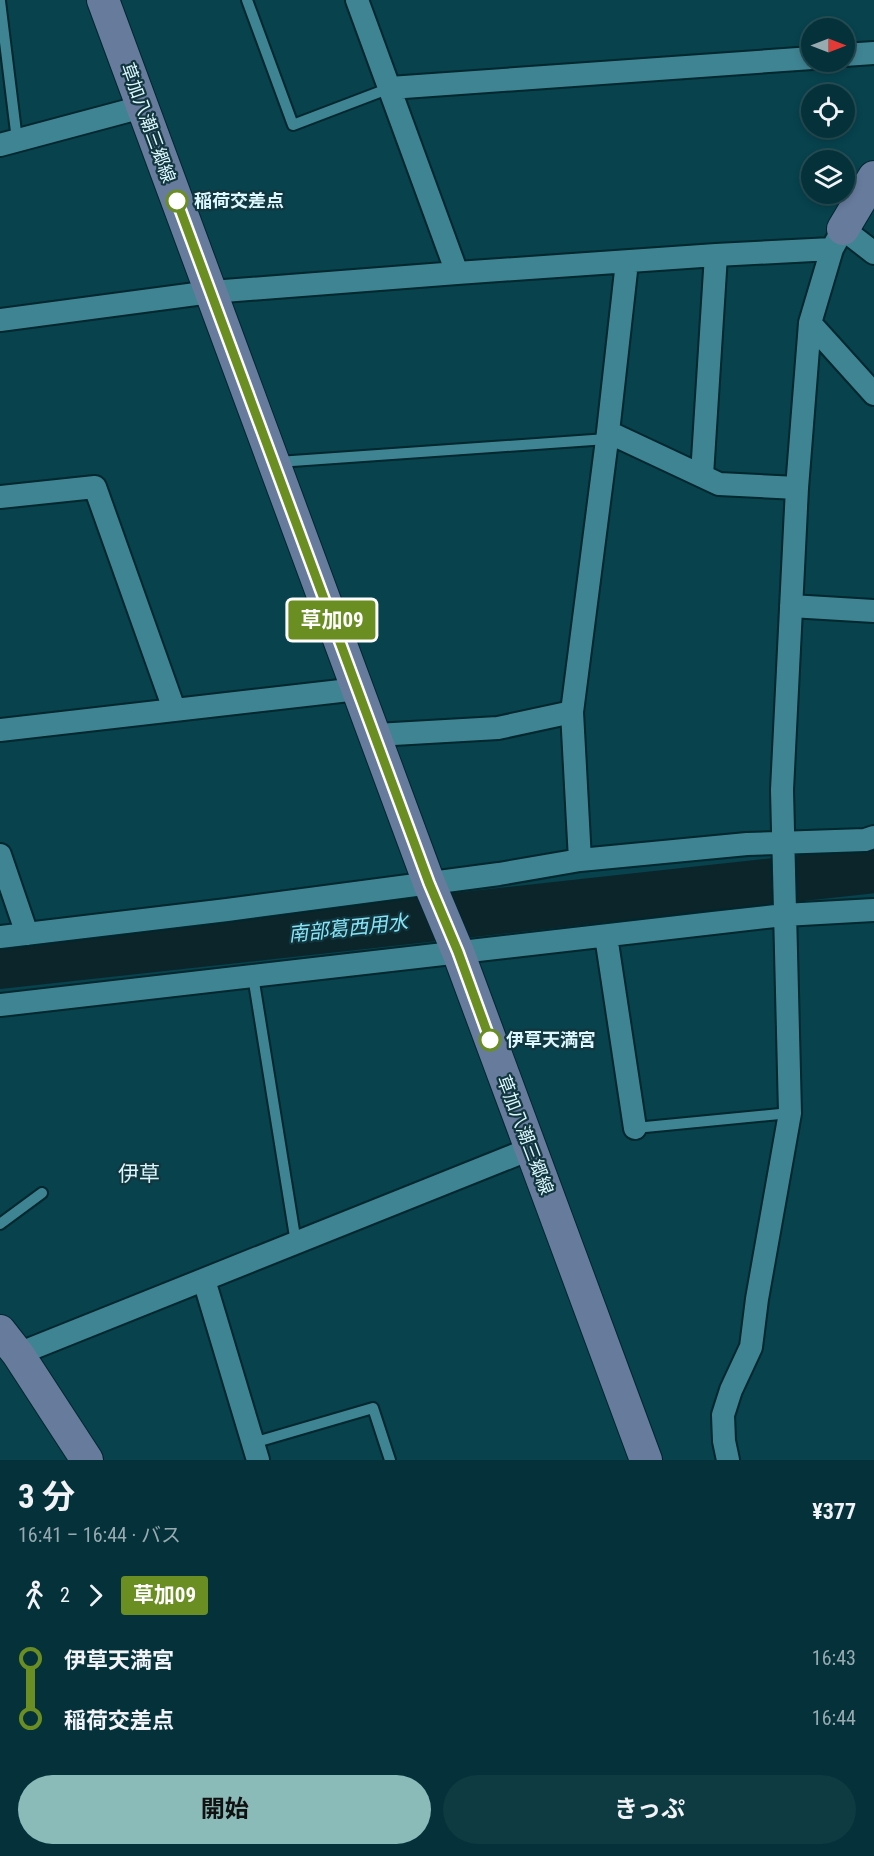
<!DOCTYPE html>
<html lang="ja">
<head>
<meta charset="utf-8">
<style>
	:root { --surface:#05323a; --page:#0e3a42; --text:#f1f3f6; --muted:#97aaaf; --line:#264d54; --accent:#8bbbb9 }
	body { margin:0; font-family:"Roboto Condensed","Noto Sans JP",sans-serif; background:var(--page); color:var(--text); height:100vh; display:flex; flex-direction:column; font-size:22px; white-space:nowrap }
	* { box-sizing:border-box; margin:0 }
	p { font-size:20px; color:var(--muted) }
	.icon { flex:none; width:33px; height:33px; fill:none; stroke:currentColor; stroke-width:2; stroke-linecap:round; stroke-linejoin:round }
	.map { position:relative; height:1460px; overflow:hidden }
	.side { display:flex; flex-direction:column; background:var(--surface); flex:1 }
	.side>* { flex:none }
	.badge { padding:0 12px; border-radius:4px; font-size:21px; line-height:39px }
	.needle { width:39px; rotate:90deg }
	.buttons { position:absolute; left:801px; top:18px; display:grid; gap:12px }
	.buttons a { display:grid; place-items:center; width:54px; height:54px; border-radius:50%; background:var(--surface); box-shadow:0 3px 9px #0003,0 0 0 2px var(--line); font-size:30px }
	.map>.badge { position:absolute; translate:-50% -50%; box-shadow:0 0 0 3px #fff }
	.legs { display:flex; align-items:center; gap:9px; height:66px; padding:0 18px; font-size:20px }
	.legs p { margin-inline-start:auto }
	.head { display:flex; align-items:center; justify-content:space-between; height:102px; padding:0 18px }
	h1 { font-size:33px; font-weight:700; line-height:45px }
	.action { display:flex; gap:12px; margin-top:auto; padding:12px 18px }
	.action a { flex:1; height:69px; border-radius:36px; background:var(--accent); color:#111; font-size:24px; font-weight:700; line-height:69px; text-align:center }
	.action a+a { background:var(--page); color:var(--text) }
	ul { padding:0 18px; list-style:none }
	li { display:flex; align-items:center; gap:21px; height:60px; font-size:22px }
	li i { display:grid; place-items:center; width:9px; height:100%; margin:0 8px; background:currentColor }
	li i::after { content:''; width:15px; height:15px; margin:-8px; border:4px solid; border-radius:50%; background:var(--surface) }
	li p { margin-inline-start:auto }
	li:first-child i { background:linear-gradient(#0000 50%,currentColor 0) }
	li:last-child i { background:linear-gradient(currentColor 50%,#0000 0) }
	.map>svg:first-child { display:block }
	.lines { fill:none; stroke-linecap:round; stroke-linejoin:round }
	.river { stroke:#0b252b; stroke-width:46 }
	.lane-casing { stroke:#00272e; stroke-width:14 }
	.street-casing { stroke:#00272e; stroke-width:26 }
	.secondary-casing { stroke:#00272e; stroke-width:34 }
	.lane { stroke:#3f8493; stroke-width:10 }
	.street { stroke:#3f8493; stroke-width:22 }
	.secondary { stroke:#677b9d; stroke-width:32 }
	.line-1-casing { stroke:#fff; stroke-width:14 }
	.line-1 { stroke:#6b8e23; stroke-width:9 }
	.stop-1-dot { fill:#fff; stroke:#6b8e23; stroke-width:3 }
	.labels { text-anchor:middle; stroke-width:4.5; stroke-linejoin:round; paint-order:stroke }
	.street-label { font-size:18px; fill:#ddf7fe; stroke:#11363e }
	.stop-label { font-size:18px; font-weight:bold; fill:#ddf7fe; stroke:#11363e; text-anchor:start }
	.water-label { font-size:20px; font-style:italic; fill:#8ae4f8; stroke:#11363e }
	.quarter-label { font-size:21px; fill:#ddf7fe; stroke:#11363e }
</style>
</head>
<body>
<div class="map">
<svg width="874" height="1460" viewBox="0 0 874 1460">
	<rect width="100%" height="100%" fill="#07424d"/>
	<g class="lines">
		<!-- river -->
		<path class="river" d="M0,966L874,870"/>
		<defs>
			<path id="lane" d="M247,0L293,125L390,88
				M0,1L17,140
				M278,462L607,439
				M253,976L296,1243
				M635,1128L790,1113
				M0,1224L42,1193
				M253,1443L373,1408L390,1460"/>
			<path id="street" d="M357,0L457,273
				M844,55L874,53
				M390,88L812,58
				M0,145L142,107
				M0,320L211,292L457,273L716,255L832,249
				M810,323L874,394
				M608,432L719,484L797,488
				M702,475L716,255
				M0,497L95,487L174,709
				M791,606L874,611
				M0,730L358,689
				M376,735L498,728L572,712
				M0,855L27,934
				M580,860L572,712L608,432L627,262
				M606,936L635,1128
				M0,937L227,910L499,874L580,860L747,844L865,840L874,837
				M0,1005L713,923L784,915L874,910
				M204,1280L258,1460
				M18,1354L530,1149
				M728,1460L724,1441L723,1415L731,1390L751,1347L757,1299L790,1113L782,790L797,488L810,323L832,249L843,229L874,253"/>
			<path id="secondary" d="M103,0L429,883L458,952L646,1460
				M843,229L874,177
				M0,1331L18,1354L87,1460"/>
		</defs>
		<!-- lane casing -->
		<use href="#lane" class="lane-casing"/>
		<!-- street casing -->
		<use href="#street" class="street-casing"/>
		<!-- secondary casing -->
		<use href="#secondary" class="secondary-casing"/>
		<!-- lane -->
		<use href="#lane" class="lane"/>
		<!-- street -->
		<use href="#street" class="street"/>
		<!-- secondary -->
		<use href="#secondary" class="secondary"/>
	</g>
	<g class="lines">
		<defs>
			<path id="line-1" d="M177,201L429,883L458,952L490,1040"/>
		</defs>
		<!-- line-1 casing -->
		<use href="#line-1" class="line-1-casing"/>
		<!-- line-1 -->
		<use href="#line-1" class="line-1"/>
	</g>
	<!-- markers -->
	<g class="stop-1-dot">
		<circle cx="177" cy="201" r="10"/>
		<circle cx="490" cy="1040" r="10"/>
	</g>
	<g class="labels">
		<!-- street labels -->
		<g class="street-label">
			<text transform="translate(148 123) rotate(70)" y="6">草加八潮三郷線</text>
			<text transform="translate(525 1135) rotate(69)" y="6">草加八潮三郷線</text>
		</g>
		<!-- stop labels -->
		<g class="stop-label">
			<text x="194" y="207">稲荷交差点</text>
			<text x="506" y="1046">伊草天満宮</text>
		</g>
		<!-- water labels -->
		<g class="water-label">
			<text transform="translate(348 928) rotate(-6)" y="7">南部葛西用水</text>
		</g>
		<!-- quarter labels -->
		<g class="quarter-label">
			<text x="139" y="1181">伊草</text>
		</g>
	</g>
</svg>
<div class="buttons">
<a><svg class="needle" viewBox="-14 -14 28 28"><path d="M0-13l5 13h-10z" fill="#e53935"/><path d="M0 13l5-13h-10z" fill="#97aaaf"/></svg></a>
<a><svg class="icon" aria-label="locate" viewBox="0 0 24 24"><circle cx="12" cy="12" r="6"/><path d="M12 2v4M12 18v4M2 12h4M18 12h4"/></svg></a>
<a><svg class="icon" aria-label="layers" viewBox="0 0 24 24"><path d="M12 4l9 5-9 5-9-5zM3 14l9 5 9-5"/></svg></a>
</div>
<b class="badge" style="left:332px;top:620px;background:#6b8e23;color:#fff">草加09</b>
</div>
<section class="side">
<div class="head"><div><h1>3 分</h1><p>16:41 – 16:44 · バス</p></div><b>¥377</b></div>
<div class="legs"><svg class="icon" aria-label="walk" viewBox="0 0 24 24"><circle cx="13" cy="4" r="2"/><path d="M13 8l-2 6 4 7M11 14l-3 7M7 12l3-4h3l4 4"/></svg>2<svg class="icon" aria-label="forward" viewBox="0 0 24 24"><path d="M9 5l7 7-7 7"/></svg><b class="badge" style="background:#6b8e23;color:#fff">草加09</b></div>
<ul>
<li><i style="color:#6b8e23"></i><b>伊草天満宮</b><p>16:43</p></li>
<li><i style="color:#6b8e23"></i><b>稲荷交差点</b><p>16:44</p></li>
</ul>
<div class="action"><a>開始</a><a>きっぷ</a></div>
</section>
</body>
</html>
